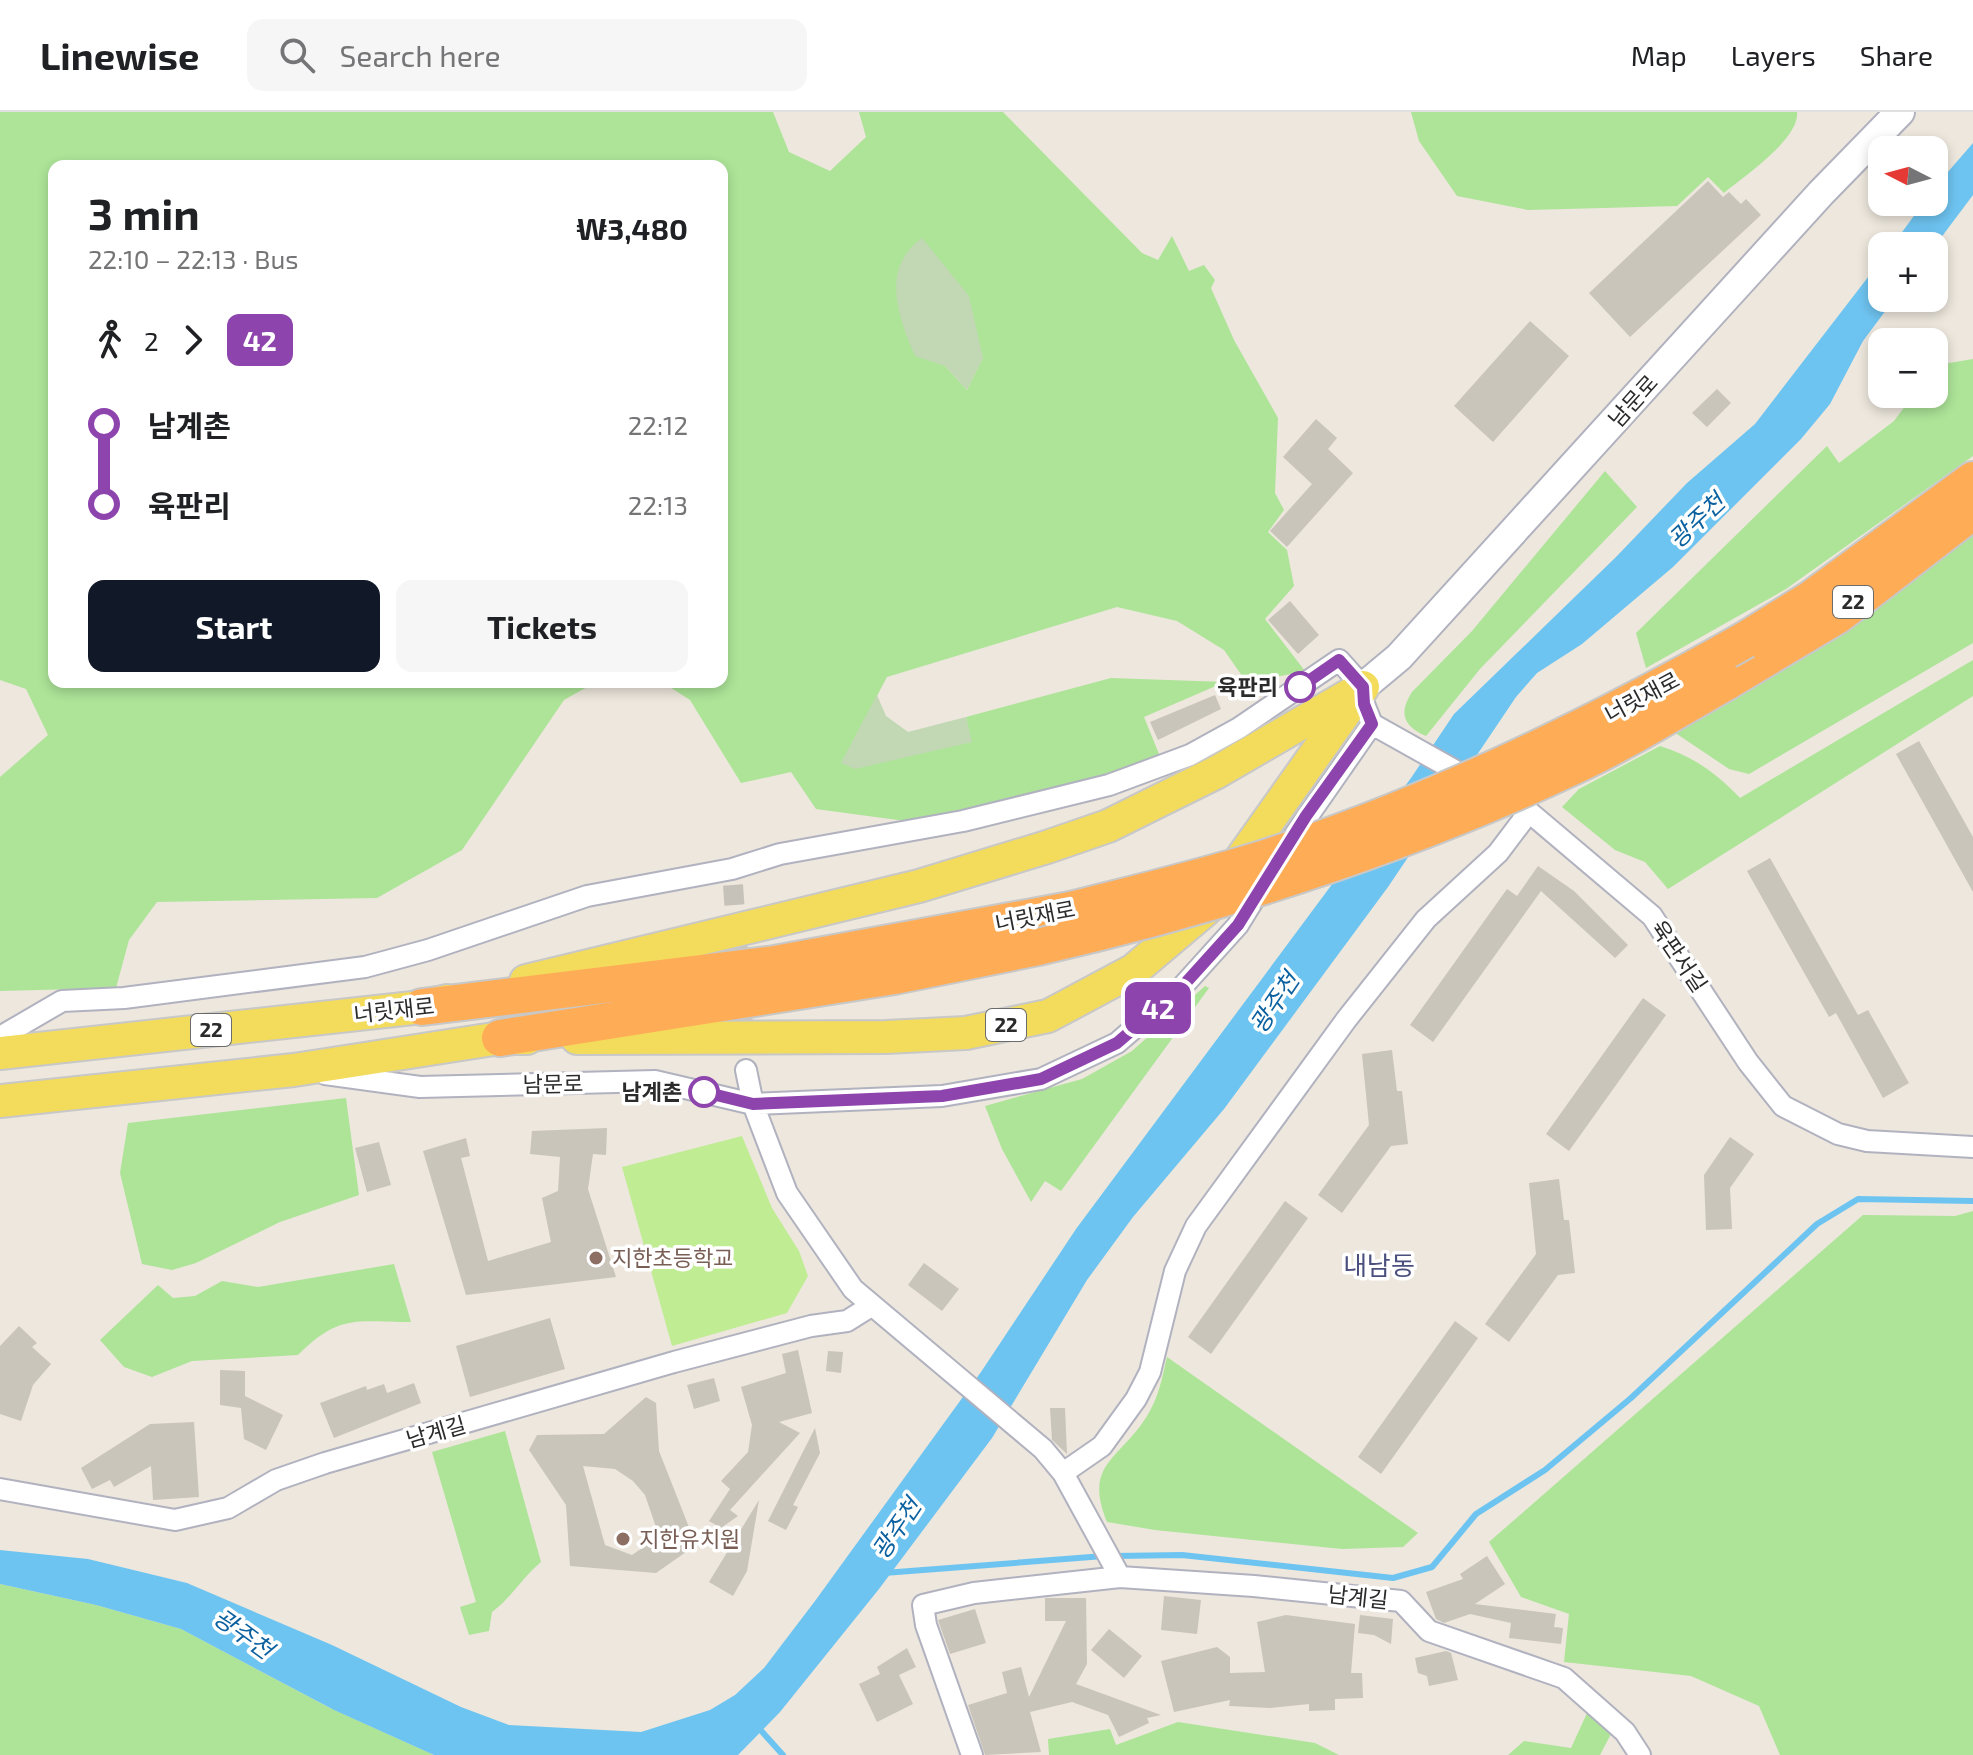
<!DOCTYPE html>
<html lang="en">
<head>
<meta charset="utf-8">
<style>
	:root { --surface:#fff; --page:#f6f6f6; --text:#202124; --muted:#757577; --line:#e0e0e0; --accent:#111827 }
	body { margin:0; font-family:"Exo 2","Noto Sans KR",sans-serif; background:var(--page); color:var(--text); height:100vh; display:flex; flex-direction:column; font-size:30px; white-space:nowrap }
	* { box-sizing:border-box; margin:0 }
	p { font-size:26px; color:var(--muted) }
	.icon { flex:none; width:44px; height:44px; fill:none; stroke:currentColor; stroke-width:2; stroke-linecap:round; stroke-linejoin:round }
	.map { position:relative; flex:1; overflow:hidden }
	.details { position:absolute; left:48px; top:48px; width:680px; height:528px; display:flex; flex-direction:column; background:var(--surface); border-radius:16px; box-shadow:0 4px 12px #0003 }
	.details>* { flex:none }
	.badge { padding:0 16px; border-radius:12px; font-size:28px; line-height:52px }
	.needle { width:52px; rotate:276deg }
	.fabs { position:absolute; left:1868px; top:24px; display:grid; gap:16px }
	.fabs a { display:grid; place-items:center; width:80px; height:80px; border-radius:16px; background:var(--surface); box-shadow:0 4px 12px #0003; font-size:40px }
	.map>.badge { position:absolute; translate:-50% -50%; box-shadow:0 0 0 4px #fff }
	.legs { display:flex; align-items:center; gap:12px; height:88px; padding:0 40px; font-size:26px }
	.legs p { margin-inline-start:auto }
	.summary { display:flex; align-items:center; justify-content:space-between; height:136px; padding:0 40px }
	h1 { font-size:44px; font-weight:700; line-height:60px }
	.action { display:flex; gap:16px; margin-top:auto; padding:16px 40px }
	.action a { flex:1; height:92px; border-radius:16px; background:var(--accent); color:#fff; font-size:32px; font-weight:700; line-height:92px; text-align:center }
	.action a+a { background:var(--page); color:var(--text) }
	ul { padding:0 40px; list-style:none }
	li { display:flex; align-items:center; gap:28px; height:80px; font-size:30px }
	li i { display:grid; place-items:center; width:12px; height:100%; margin:0 10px; background:currentColor }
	li i::after { content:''; width:20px; height:20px; margin:-10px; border:6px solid; border-radius:50%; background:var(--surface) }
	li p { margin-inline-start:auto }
	li:first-child i { background:linear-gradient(#0000 50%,currentColor 0) }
	li:last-child i { background:linear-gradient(currentColor 50%,#0000 0) }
	header { display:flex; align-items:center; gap:48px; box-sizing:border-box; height:112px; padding:0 40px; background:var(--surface); border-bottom:2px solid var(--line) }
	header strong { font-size:38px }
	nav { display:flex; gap:44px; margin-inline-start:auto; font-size:28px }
	.search { width:560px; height:72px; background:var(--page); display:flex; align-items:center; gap:20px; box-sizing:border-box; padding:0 28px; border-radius:16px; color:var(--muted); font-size:30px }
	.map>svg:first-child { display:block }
	.green { fill:#ade498; fill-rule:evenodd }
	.cemetery { fill:#c2d7b4 }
	.pitch { fill:#c0ec94 }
	.water { fill:#6ec4f1 }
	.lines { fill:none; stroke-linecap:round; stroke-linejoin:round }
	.stream { stroke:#6ec4f1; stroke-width:6 }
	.building { fill:#c9c5bb; fill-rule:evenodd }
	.street-tunnel { stroke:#c6c1b9; stroke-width:20; stroke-dasharray:20 10; stroke-linecap:butt }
	.street-casing { stroke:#b1b2bf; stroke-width:24 }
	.secondary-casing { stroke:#b1b2bf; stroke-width:32 }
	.primary-casing { stroke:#c8c8c8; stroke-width:36 }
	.highway-casing { stroke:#c8c8c8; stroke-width:40 }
	.street { stroke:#fff; stroke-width:20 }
	.secondary { stroke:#fff; stroke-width:28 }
	.primary { stroke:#f3db5c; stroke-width:32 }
	.highway { stroke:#ffac56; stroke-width:36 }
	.highway-bridge-casing { stroke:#c8c8c8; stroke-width:40; stroke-linecap:butt }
	.highway-bridge { stroke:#ffac56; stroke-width:36 }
	.line-1-casing { stroke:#fff; stroke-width:18 }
	.line-1 { stroke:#8e44ad; stroke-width:12 }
	.stop-1-dot { fill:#fff; stroke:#8e44ad; stroke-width:4 }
	.education-dot { fill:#8d6e63; stroke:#fff; stroke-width:3 }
	.labels { text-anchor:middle; stroke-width:7; stroke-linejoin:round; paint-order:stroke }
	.shield { fill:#fff; stroke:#6b6b6b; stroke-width:2 }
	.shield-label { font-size:20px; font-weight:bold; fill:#2b2b2b }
	.street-label { font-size:22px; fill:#2b2b2b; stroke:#fff }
	.stop-label { font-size:22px; font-weight:bold; fill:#2b2b2b; stroke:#fff; text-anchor:end }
	.education-label { font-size:22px; fill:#785e54; stroke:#fff; text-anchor:start }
	.water-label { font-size:24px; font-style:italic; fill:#0b619f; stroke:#fff }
	.quarter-label { font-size:26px; fill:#4a4f7d; stroke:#fff }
</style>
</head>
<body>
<header>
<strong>Linewise</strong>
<div class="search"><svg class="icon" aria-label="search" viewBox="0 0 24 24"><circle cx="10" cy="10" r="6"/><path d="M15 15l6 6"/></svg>Search here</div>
<nav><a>Map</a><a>Layers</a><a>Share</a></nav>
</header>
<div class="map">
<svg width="1973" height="1643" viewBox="0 0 1973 1643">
	<rect width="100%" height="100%" fill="#ede7dd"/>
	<!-- green -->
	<path class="green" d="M0,0H773L789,40L830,59L866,25L859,0H1003L1142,141L1158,148L1172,124L1189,159L1204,153L1215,168L1211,176L1234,228L1278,306L1275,381L1284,398L1268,420L1287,438L1294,474L1265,507L1305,559L1247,571L1224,538L1177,509L1117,495L887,565L842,650L971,630L966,605L1111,566L1225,570L1144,605L1161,647L920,711L816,697L791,660L741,671L690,588L662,570H722V54H54V570H596L564,588L462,738L377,786L157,790L129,828L116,876L0,879V665L48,623L26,577L0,568ZM983,245L967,278L945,254Z
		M1411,0H1797C1800,27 1743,65 1724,81L1708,65L1677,94L1528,98L1457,84L1419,29Z
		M1973,247V344L1786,477L1646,556L1636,521L1827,334L1839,351L1894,309L1914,282H1934L1937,253Z
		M1605,359L1637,395L1480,557L1426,624C1404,614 1398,602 1412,580L1472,519Z
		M1973,420V531L1749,662L1729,657L1665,614Z
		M1973,548V584L1668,777L1645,750L1615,738L1562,695L1579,677L1660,634C1693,644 1716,661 1740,686Z
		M1205,874L1209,876L1061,1079L1045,1069L1031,1090L1002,1037L985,994L1082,967L1132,939Z
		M346,986L359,1083L280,1110L196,1151L172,1158L142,1152L120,1061L128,1011Z
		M1973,1099V1643H1780L1759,1594L1691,1564L1564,1550L1569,1502L1521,1485L1489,1430L1863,1103L1955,1104Z
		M394,1152L411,1210C356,1210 340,1201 298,1243L192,1249L152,1265L124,1255L100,1228L158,1173L173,1186L195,1184L222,1169L258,1175Z
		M1167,1245L1418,1421L1403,1435L1342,1437L1155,1418L1107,1410C1083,1351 1120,1348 1147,1304C1159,1285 1162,1266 1167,1245Z
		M505,1319L541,1450C522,1466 512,1485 492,1500L489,1519L469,1523L460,1495L476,1490L432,1340Z
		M0,1472L96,1493L181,1517L330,1596L434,1643H0Z
		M1588,1599L1612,1620L1600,1643H1508L1524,1629L1571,1636Z
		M1178,1610L1315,1631L1339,1643H1049L1048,1627L1110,1617L1116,1633Z"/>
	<!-- cemetery -->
	<path class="cemetery" d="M922,126L969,184L983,246L967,278L945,254L915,244C898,205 880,156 922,126Z
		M877,583L886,604L908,620L966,605L972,630L855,657L841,651Z"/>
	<!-- pitch -->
	<path class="pitch" d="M742,1024L772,1096L799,1139L808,1164L787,1201L672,1234L622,1055Z"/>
	<!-- water -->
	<path class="water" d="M1973,31V83L1934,135L1892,134L1924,90H1934V76Z
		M1882,147V186H1895L1863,229L1830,292L1801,327L1673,455L1582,532L1537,561L1516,585L1388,775L1224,997L1133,1105L1087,1168L992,1326L879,1477L780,1600L738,1643H434L334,1598L181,1517L96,1493L0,1472V1438L88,1447L187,1471L332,1533L461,1595L509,1613L641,1620L710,1598L735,1583L764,1556L815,1489L981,1260L1076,1117L1411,666L1454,602L1616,445L1687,371L1755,312Z"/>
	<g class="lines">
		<!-- stream -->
		<path class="stream" d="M1115,1444L1182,1443L1393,1466L1432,1455L1476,1402L1545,1358L1631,1286L1817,1112L1858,1087L1973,1089
			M884,1461L1104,1444
			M756,1613L783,1643"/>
	</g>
	<!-- building -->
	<path class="building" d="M1708,69L1723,85L1729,80L1741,92L1746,87L1761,103L1630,225L1589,181Z
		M1530,209L1569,244L1493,330L1454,294Z
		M1717,277L1731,291L1707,315L1692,301Z
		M1316,307L1337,326L1328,337L1353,361L1287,435L1270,419L1312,372L1283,345Z
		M1290,489L1319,523L1298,542L1268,508Z
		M1215,583L1221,597L1158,628L1150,610Z
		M1919,629L1973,725V780L1896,642Z
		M1770,746L1858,903L1868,898L1909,971L1883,986L1836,901L1829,905L1747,759Z
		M1538,754L1574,779L1628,833L1615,846L1541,779L1433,930L1410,913L1507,777L1517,784Z
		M1643,886L1666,903L1569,1039L1546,1022Z
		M1392,938L1397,979H1402L1408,1032L1391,1034L1342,1101L1318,1083L1369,1013L1362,942Z
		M607,1016L606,1043L593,1042L588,1077L616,1165L466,1183L423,1039L466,1026L470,1044L461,1046L488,1149L551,1130L542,1086L558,1079L560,1045L530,1042L532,1019Z
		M1730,1025L1754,1042L1730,1076L1732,1117L1706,1118L1704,1063Z
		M379,1030L391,1073L367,1080L355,1036Z
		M1559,1067L1564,1108H1569L1575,1161L1558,1163L1509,1230L1485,1212L1536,1142L1529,1071Z
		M1285,1089L1308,1106L1211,1242L1188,1225Z
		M924,1151L959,1177L942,1199L908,1173Z
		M550,1206L565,1257L470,1285L456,1234Z
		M1455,1209L1478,1226L1381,1362L1358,1345Z
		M19,1214L37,1231L32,1235L51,1252L33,1273L21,1309L0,1302V1234Z
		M798,1238L812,1301L779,1310L800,1321L730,1398L738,1404L721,1416L709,1409L730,1377L721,1369L748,1340L752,1313L741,1275L786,1261L782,1242Z
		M828,1239L843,1240L841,1261L826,1259Z
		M220,1258L245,1259V1284L283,1303L266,1338L244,1327L241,1296L220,1293Z
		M714,1266L720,1289L694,1297L687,1273Z
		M414,1271L421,1291L334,1326L320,1291L366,1274L367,1278L384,1272L387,1281Z
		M646,1285L656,1291L659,1339L696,1433L656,1461L570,1454L566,1393L529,1338L537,1323L604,1322ZM583,1354L615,1357L633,1369L645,1383L657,1418L648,1432L632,1443L605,1433Z
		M1050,1296H1065L1067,1342L1052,1328Z
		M194,1310L199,1385L153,1388L151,1354L114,1375L110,1368L92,1377L81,1356L150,1312Z
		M815,1316L820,1341L793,1393L798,1395L786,1418L768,1409Z
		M759,1388L747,1459L733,1484L709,1470Z
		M1487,1444L1505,1472L1475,1492L1556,1502L1554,1515L1563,1516L1561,1532L1509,1526L1511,1511L1470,1502L1444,1511L1436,1507L1426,1480L1463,1467L1460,1462Z
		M1164,1484L1201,1488L1197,1522L1161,1518Z
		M1045,1486H1086L1087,1552L1076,1572L1161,1603L1147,1606L1149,1611L1119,1625L1108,1603L1072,1590L1030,1600L1041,1640L985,1643L968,1593L1007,1581L1002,1560L1021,1555L1029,1585L1066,1509H1045Z
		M975,1497L986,1531L950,1542L938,1508Z
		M1286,1503L1355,1512L1351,1561H1362L1363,1586L1335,1587V1598L1309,1599V1592L1270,1596L1229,1594L1230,1588L1174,1600L1161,1549L1217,1535L1230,1545V1561L1265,1560L1257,1510Z
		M1360,1503L1393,1507L1391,1532L1374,1523L1358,1521Z
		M1109,1517L1142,1544L1124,1566L1091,1538Z
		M907,1536L916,1555L899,1563L913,1592L877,1610L859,1572L880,1562L877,1555Z
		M1446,1539L1451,1541L1458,1568L1429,1574L1427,1564L1418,1561L1415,1546Z"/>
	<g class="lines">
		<!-- street-tunnel -->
		<path class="street-tunnel" d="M733,773L746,958"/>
		<defs>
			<path id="street" d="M1285,737L1372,612
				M0,925L62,889L124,886L365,855L428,838L587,784L732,757L780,742L963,709L1109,673L1190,643L1239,616L1339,548L1363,575L1364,592L1372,612L1529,700L1652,804L1748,950L1783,994L1838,1022L1867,1029L1973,1035
				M746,958L753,992L787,1081L853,1177L1043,1337L1063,1361L1120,1465
				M325,962L420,975L655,969L753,992L942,984L1041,967L1117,931L1182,875L1238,813L1262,774
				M1063,1361L1102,1334L1136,1287L1150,1260L1175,1159L1196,1114L1346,908L1426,807L1498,741L1529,700
				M0,1377L175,1408L228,1396L276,1368L325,1351L674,1250L811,1214L847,1209L871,1194
				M972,1643L926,1513L923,1493L974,1481L1120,1465L1254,1474L1401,1489L1429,1519L1564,1566L1625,1620L1640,1643"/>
			<path id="secondary" d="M1363,575L1399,545L1821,81L1900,0"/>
			<path id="primary" d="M526,869L919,774L1047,735L1108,714L1217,660L1353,581
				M577,926L886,925L966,921L1048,904L1134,858L1205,798L1363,575
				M0,941L422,895L447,889
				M0,989L294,958L500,926H527"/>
			<path id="highway" d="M1745,528L1811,487L1973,368
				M1726,570L1838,503L1973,399
				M422,895L775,852L1071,798
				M500,926L894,864L1038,835"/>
		</defs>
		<!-- street casing -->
		<use href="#street" class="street-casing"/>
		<!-- secondary casing -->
		<use href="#secondary" class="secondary-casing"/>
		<!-- primary casing -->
		<use href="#primary" class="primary-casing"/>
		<!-- highway casing -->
		<use href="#highway" class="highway-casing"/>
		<!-- street -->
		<use href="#street" class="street"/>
		<!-- secondary -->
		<use href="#secondary" class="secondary"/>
		<!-- primary -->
		<use href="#primary" class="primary"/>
		<!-- highway -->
		<use href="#highway" class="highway"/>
		<defs>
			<path id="highway-bridge" d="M1071,798C1134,782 1197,767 1259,748C1429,694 1590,616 1745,528
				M1038,835C1221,793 1401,735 1572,655C1624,631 1675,599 1726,570"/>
		</defs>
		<!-- highway-bridge casing -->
		<use href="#highway-bridge" class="highway-bridge-casing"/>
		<!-- highway-bridge -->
		<use href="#highway-bridge" class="highway-bridge"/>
	</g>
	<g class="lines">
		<defs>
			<path id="line-1" d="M704,980L753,992L942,984L1041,967L1117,931L1182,875L1238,813L1306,704L1372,612L1364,592L1363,575L1339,548L1300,575"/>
		</defs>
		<!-- line-1 casing -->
		<use href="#line-1" class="line-1-casing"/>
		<!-- line-1 -->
		<use href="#line-1" class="line-1"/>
	</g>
	<!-- markers -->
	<g class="stop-1-dot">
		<circle cx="1300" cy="575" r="14"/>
		<circle cx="704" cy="980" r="14"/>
	</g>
	<g class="education-dot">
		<circle cx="596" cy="1146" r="8"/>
		<circle cx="623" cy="1427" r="8"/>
	</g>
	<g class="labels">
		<!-- shield labels -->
		<g class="shield">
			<rect x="1833" y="474" width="40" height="32" rx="6"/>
			<rect x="986" y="897" width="40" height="32" rx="6"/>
			<rect x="191" y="902" width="40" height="32" rx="6"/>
		</g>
		<g class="shield-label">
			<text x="1853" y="497">22</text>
			<text x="1006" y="920">22</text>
			<text x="211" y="925">22</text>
		</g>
		<!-- street labels -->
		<g class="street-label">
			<text transform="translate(1633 289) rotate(-48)" y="8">남문로</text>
			<text transform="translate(1642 585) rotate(-28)" y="8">너릿재로</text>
			<text transform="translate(1035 804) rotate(-11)" y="8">너릿재로</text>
			<text transform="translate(1679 844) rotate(56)" y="8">육판서길</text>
			<text transform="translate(394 898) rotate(-6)" y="8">너릿재로</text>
			<text transform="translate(553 972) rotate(-1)" y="8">남문로</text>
			<text transform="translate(436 1320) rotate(-16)" y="8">남계길</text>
			<text transform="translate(1358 1485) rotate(6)" y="8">남계길</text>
		</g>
		<!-- stop labels -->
		<g class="stop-label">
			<text x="1278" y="583">육판리</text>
			<text x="682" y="988">남계촌</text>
		</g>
		<!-- education labels -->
		<g class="education-label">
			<text x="612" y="1154">지한초등학교</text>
			<text x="639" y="1435">지한유치원</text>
		</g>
		<!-- water labels -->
		<g class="water-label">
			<text transform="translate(1697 409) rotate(-43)" y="8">광주천</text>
			<text transform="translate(1275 891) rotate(-56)" y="8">광주천</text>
			<text transform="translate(897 1417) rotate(-56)" y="8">광주천</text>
			<text transform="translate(243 1522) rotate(36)" y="8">광주천</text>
		</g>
		<!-- quarter labels -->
		<g class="quarter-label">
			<text x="1379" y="1163">내남동</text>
		</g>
	</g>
</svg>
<div class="fabs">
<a><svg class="needle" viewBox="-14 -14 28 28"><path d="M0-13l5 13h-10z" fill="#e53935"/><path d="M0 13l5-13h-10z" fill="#757577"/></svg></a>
<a>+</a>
<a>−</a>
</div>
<b class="badge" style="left:1158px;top:896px;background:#8e44ad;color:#fff">42</b>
<section class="details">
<div class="summary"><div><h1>3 min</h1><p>22:10 – 22:13 · Bus</p></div><b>₩3,480</b></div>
<div class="legs"><svg class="icon" aria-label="walk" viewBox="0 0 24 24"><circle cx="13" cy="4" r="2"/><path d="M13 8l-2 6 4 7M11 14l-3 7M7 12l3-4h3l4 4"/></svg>2<svg class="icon" aria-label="forward" viewBox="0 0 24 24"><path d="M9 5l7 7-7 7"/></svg><b class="badge" style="background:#8e44ad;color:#fff">42</b></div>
<ul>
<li><i style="color:#8e44ad"></i><b>남계촌</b><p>22:12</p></li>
<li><i style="color:#8e44ad"></i><b>육판리</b><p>22:13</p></li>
</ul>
<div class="action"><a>Start</a><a>Tickets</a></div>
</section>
</div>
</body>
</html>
